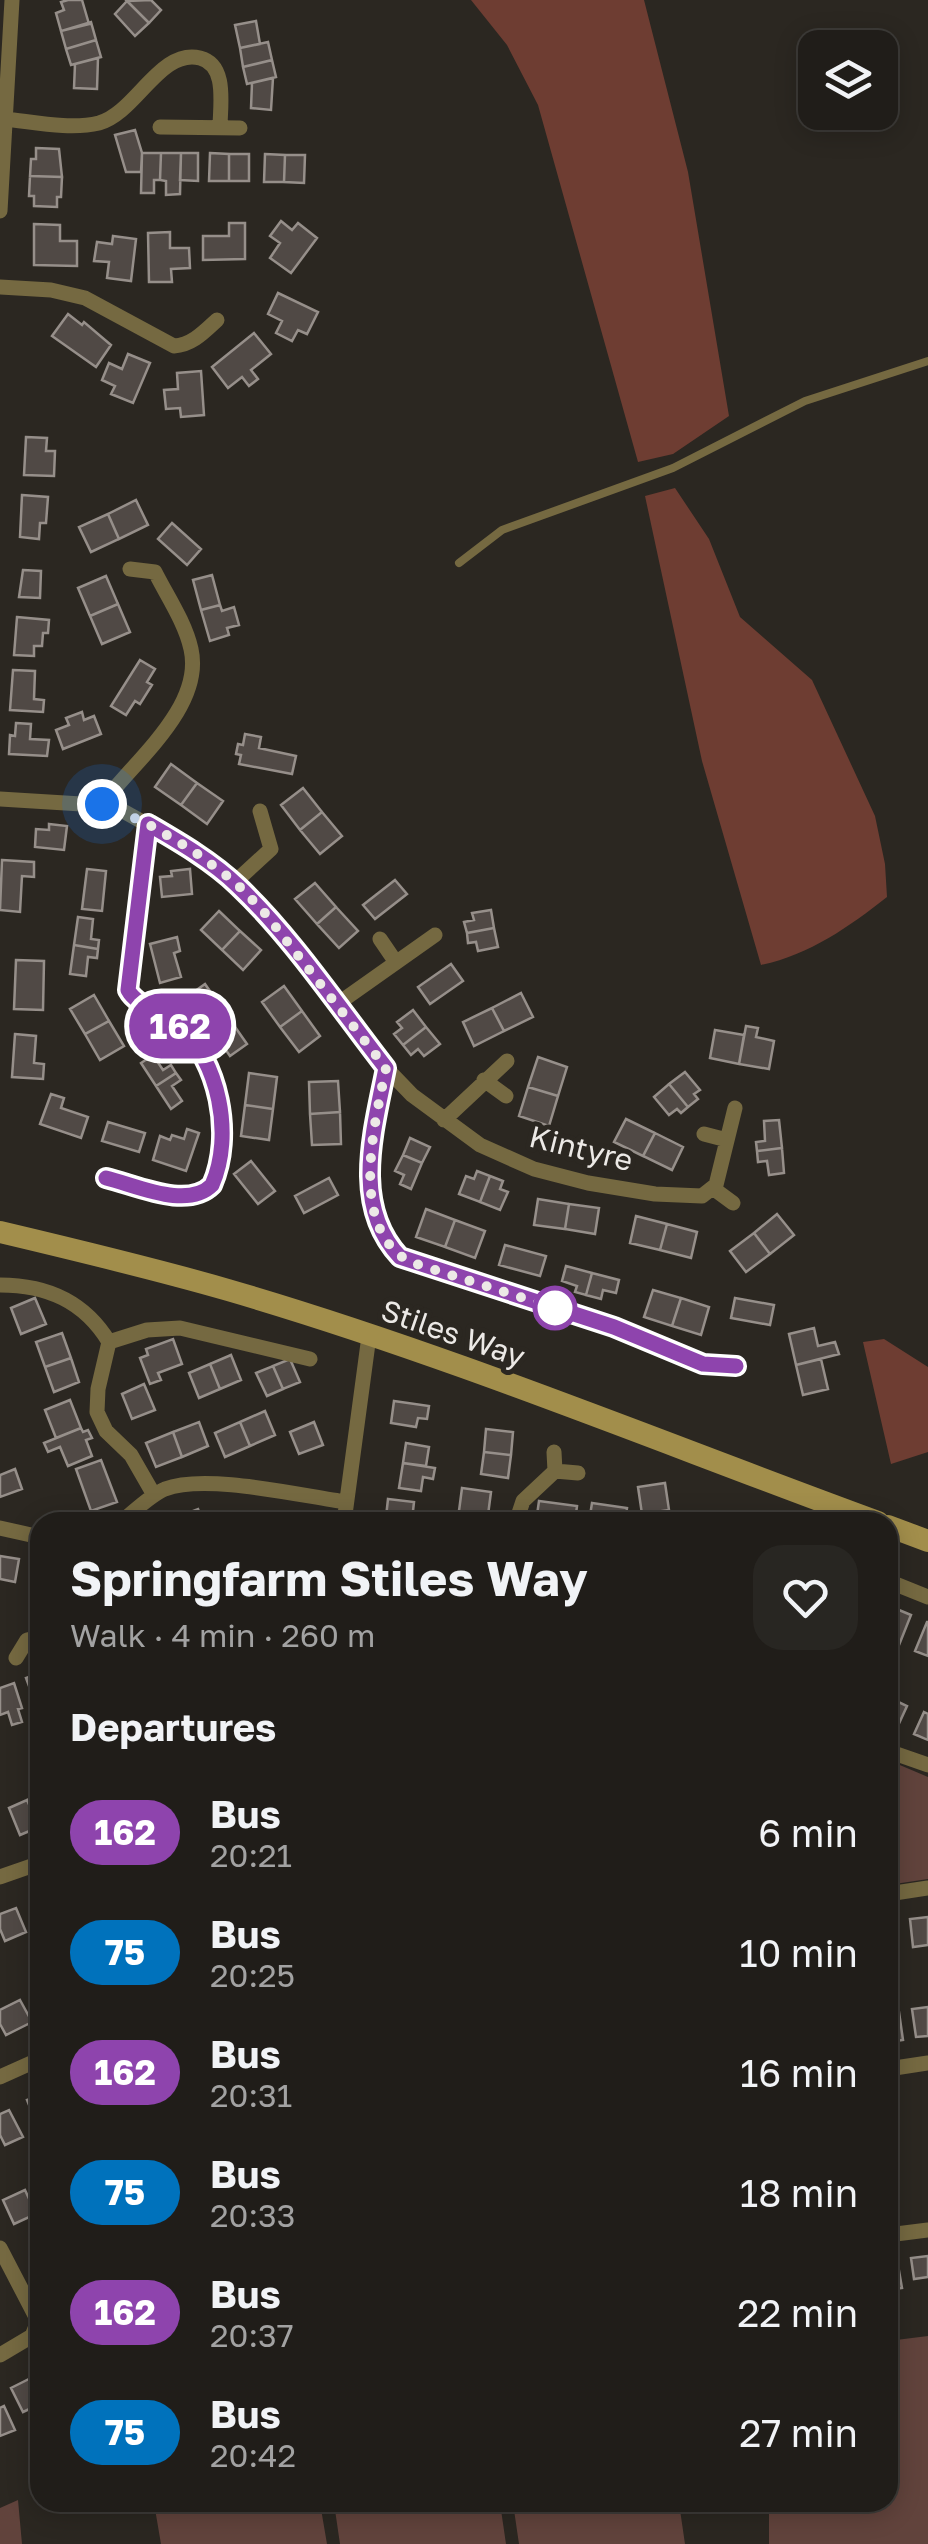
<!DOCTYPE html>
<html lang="en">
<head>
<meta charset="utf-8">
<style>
	:root { --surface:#201d19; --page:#282622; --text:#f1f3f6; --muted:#a2a2a2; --line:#3d3b38 }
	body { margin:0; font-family:"Golos Text",sans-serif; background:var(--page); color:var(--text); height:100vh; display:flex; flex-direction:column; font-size:38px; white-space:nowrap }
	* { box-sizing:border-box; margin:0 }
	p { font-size:32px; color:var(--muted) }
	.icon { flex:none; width:55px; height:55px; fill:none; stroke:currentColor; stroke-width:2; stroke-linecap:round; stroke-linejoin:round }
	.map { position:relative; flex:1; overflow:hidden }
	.details { position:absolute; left:30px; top:1512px; width:868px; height:1000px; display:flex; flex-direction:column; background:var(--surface); border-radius:30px; box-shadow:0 5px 25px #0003,0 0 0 2px var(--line) }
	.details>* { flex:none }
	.badge { padding:0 20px; border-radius:32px; font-size:35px; line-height:65px }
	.controls { position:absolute; left:798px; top:30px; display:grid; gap:20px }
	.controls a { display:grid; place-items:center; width:100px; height:100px; border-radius:20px; background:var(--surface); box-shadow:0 5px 25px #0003,0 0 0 2px var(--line); font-size:50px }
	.you { position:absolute; width:50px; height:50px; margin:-25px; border:8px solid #fff; border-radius:50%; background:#1a73e8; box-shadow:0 0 0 15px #1a73e833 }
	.map>.badge { position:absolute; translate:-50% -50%; box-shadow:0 0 0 5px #fff }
	h2 { padding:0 40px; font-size:38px; line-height:90px }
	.round { display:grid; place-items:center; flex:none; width:105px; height:105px; border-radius:30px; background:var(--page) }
	.head { display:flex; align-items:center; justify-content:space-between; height:170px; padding:0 40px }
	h1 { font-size:48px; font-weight:700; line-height:75px }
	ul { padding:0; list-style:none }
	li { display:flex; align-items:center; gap:30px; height:120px; padding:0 40px }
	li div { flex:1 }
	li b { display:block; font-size:38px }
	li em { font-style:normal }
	li .badge { min-width:110px; font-weight:700; text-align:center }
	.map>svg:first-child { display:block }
	.green { fill:#61433c }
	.forest { fill:#6e3d32 }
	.building { fill:#504945; stroke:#968f8a; stroke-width:2.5 }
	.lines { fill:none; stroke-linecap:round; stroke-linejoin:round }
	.lane { stroke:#756941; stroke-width:8 }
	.street { stroke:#756941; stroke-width:15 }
	.secondary { stroke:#a28e4b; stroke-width:22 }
	.line-casing { stroke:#fff; stroke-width:22 }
	.line { stroke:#8e44ad; stroke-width:15 }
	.walk { stroke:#ece9e6; stroke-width:10; stroke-dasharray:0 18 }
	.stop-dot { fill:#fff; stroke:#8e44ad; stroke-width:5 }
	.labels { text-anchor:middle; stroke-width:10; stroke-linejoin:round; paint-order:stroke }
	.street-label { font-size:30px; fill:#ece9e6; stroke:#2b2721 }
</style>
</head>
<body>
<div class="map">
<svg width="928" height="2544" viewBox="0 0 928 2544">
	<rect width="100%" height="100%" fill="#2b2721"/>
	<!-- green -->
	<path class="green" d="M888,1760L928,1777V1879L888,1885Z
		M928,2336V2544H769V2503L888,2502V2341Z
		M18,2500L22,2544H0V2508Z
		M154,2503H320L327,2544H161Z
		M334,2503H500L506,2544H340Z
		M513,2503H679L685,2544H519Z"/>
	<!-- forest -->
	<path class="forest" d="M471,0H644L688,172L729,416L673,454L638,462L538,105L507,45Z
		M675,488L709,539L740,617L812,680L875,816L885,864L887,897C849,927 809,955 761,965L702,761L645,496Z
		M884,1339L928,1367V1452L891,1464L863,1342Z"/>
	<!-- building -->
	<path class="building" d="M68,0H82L89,24L61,31L56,13L64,10L61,2Z
		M151,0L161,10L149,23L127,1Z
		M127,1L149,23L135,36L115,14Z
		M256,21L260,44L240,48L235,25Z
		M91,22L96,40L66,49L61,31Z
		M96,40L101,57L71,65L66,49Z
		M268,42L272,60L243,67L240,48Z
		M98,58L97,89L74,88L75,64Z
		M272,60L276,77L247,84L243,67Z
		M273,78L271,110L251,108L252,83Z
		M135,130L142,153L141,172H126L115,135Z
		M36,148L59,149L62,177L30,176L31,159H36Z
		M142,153H161L160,180H154V193H141Z
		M161,153H181L180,194L166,195V181L160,180Z
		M181,153H198V181L180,180Z
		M210,153L229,154V181H209Z
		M229,154H249V181H229Z
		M265,154L285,155L284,182H264Z
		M285,155H305L304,183L284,182Z
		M30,176L62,177L61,197H57V207L34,206V196H29Z
		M281,221L292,230L298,223L317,238L291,273L270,258L280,243L270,236Z
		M229,223H245V259L203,260V236H229Z
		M34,224L60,225V241H77V266L34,265Z
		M170,232V248H189L190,268L171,269L172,282H149L148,233Z
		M113,236L136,239L131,281L107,278L109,262L94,261L97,242L112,244Z
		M278,293L318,312L307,334L298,330L292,341L276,333L282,321L268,314Z
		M68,314L82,325L84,322L111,345L96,367L52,336Z
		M254,333L271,354L251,370L258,379L249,386L242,377L228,388L212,367Z
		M128,354L150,363L133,403L111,394L115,386L102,380L109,363L122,369Z
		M201,371L204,415L181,417L180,408L166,409L164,390L178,389L177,373Z
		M26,437L47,438L46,451H55L54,476L24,475Z
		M22,495L48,497L46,523H40L39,539L20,537Z
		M136,500L148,525L119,539L108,514Z
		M108,514L119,539L91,552L79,527Z
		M172,523L201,549L187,565L158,539Z
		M23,570L41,571L40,598L19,597Z
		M212,575L220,605L201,610L193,580Z
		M106,576L118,604L90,616L78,588Z
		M118,604L130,632L102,644L90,616Z
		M220,605L222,611L234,607L239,625L227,628L229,635L210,641L201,610Z
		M17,617L49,620L48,633H43L42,646H34V656L14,655Z
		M140,660L155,669L147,682L152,685L140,704L135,701L126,715L111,706Z
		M13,670L35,671L34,699L44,700L43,712L10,710Z
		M82,712L84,720L94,716L101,734L63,749L56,730L69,725L66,718Z
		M16,723L31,724L30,739L49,740L47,756L9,754L10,735L15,736Z
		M245,734L261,737L259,748L296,756L292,774L239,764L241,755L236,754L238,744L243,745Z
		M171,764L197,783L181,805L155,787Z
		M197,783L223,801L207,824L181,805Z
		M303,788L322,812L300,830L281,805Z
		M322,812L342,836L320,854L300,830Z
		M49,824L67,826L64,850L35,847L36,829L49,830Z
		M2,860L34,862V877L22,876L20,912L0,910Z
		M87,869L106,871L102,911L82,909Z
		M190,869L192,894L162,897L160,877L172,876L171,871Z
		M395,880L407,894L375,919L363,905Z
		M315,883L336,907L317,924L295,899Z
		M336,907L358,931L339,948L317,924Z
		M491,910L494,928L467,933L464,922L474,920L472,913Z
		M219,911L240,931L222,950L201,930Z
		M78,917L93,919L91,939L99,940L98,949L74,945Z
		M494,928L498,947L478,951L476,942L468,943L467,933Z
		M240,931L261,950L243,970L222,950Z
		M177,937L180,951L174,953L181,977L160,983L150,944Z
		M74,945L98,949L97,958L88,957L86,976L70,974Z
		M16,960L44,961L43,1010L14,1009Z
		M451,964L463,981L430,1004L418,987Z
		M205,984L226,1014L209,1026L188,996Z
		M284,986L302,1011L280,1027L262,1002Z
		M521,993L533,1017L504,1031L492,1008Z
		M94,995L109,1021L85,1034L70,1009Z
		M492,1008L504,1031L474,1046L463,1022Z
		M413,1010L426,1027L403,1045L394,1034L402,1028L397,1022Z
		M302,1011L320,1036L299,1052L280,1027Z
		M226,1014L247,1044L230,1056L209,1026Z
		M109,1021L124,1046L100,1060L85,1034Z
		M746,1026L758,1028L756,1037L774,1041L769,1069L739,1064Z
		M426,1027L440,1044L424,1056L418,1049L411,1055L403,1045Z
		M715,1030L744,1035L739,1064L710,1058Z
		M15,1034L36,1036L34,1063L44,1064L43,1079L12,1077Z
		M153,1055L163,1070L171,1065L176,1073L156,1086L141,1063Z
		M538,1057L567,1067L558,1096L528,1087Z
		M685,1072L700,1090L694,1094L698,1099L688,1107L669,1084Z
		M176,1073L181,1080L172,1086L182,1101L171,1109L156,1086Z
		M249,1073L277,1077L273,1109L245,1105Z
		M338,1081L340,1112L310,1114L309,1082Z
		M669,1084L688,1107L681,1113L677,1109L669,1115L654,1097Z
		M528,1087L558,1096L549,1126L519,1116Z
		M51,1094L64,1098L61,1108L88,1117L81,1138L40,1124Z
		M245,1105L273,1109L269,1140L241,1136Z
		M340,1112L341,1144L312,1145L310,1114Z
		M626,1119L655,1133L643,1156L614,1142Z
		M779,1120L782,1148L757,1151L756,1142L765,1141L764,1121Z
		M108,1122L145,1133L139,1152L102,1141Z
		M187,1129L199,1133L186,1171L153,1160L160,1136L170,1140L172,1135L184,1139Z
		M655,1133L683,1147L672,1170L643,1156Z
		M410,1138L430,1147L422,1163L403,1155Z
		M782,1148L784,1173L769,1175L767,1161L758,1162L757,1151Z
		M403,1155L422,1163L411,1189L400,1184L404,1175L395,1171Z
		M251,1161L275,1191L258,1204L234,1174Z
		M477,1171L490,1176L480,1202L459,1194L466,1176L474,1179Z
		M490,1176L503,1181L500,1189L508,1192L500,1210L480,1202Z
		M329,1178L338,1195L304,1213L295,1196Z
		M538,1199L569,1204L565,1229L534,1225Z
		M569,1204L599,1208L595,1234L565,1229Z
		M426,1209L455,1220L445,1247L416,1237Z
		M777,1214L794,1235L770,1254L754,1233Z
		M636,1216L667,1224L660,1250L630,1243Z
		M455,1220L485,1231L475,1258L445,1247Z
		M667,1224L697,1232L691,1258L660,1250Z
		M754,1233L770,1254L746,1272L730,1251Z
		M505,1245L546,1256L540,1276L499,1265Z
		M566,1266L592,1273L586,1295L575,1292L577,1286L562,1281Z
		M592,1273L619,1280L616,1293L603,1290L601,1299L586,1295Z
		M653,1290L681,1298L672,1326L644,1317Z
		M35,1298L46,1324L21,1334L11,1308Z
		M681,1298L709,1307L701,1335L672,1326Z
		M735,1298L774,1305L770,1325L731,1318Z
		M814,1328L818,1346L835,1342L839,1354L796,1365L789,1334Z
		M62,1333L71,1358L45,1367L36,1342Z
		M173,1339L182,1364L158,1373L161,1380L150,1384L140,1358L148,1355L146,1349Z
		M231,1355L241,1380L220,1389L210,1364Z
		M71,1358L79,1382L54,1392L45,1367Z
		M290,1359L300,1382L283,1389L273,1366Z
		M821,1359L828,1389L803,1395L796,1365Z
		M210,1364L220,1389L199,1398L189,1373Z
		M273,1366L283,1389L267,1396L256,1373Z
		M144,1384L155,1410L132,1419L122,1394Z
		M70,1400L81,1428L56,1438L45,1410Z
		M394,1401L429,1406L427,1419L418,1418L416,1427L391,1423Z
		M265,1411L275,1435L250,1446L240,1422Z
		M199,1422L208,1446L182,1457L173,1432Z
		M240,1422L250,1446L225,1457L215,1433Z
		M314,1422L323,1445L299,1454L290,1432Z
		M81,1428L83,1432L88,1430L92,1438L86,1440L92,1456L68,1466L60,1447L48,1452L44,1443Z
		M486,1429L513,1432L511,1455L484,1452Z
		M173,1432L182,1457L156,1467L146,1443Z
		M406,1443L429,1447L426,1466L403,1463Z
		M484,1452L511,1455L508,1478L481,1474Z
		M101,1460L117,1502L91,1511L76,1469Z
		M403,1463L435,1468L433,1479L423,1477L421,1491L399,1488Z
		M15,1469L22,1489L0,1497V1475Z
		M665,1483L669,1510L642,1514L638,1487Z
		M462,1488L491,1492L488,1515L459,1511Z
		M388,1499L414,1502L412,1520L386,1517Z
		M539,1501L577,1506L575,1522H536Z
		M592,1503L627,1508L625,1522H589Z
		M198,1509L203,1522H173L172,1519Z
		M459,1511L488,1515L487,1522H458Z
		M278,1515L305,1518V1522H277Z
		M0,1556L19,1559L15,1582L0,1579Z
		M899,1610L911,1615L899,1645L888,1640V1617L890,1612L897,1614Z
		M927,1622H928V1656L915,1651Z
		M40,1673V1700L35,1702L26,1678Z
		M14,1683L22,1708L18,1709L22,1722L12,1725L8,1712L0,1715V1688Z
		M888,1697L907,1706L896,1730L888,1726Z
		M924,1712L928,1714V1740L914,1734Z
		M40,1795V1827H39L27,1800Z
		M27,1800L39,1827L20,1835L9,1808Z
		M16,1908L26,1932L5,1941L0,1929V1914Z
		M928,1917V1945L913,1947L910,1919Z
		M893,1922L896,1948L888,1949V1923Z
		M20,2000L32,2022L6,2035L0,2024V2010Z
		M928,2007V2036L916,2037L912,2009Z
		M899,2012L903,2040L888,2042V2013Z
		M40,2095V2124L37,2125L27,2100Z
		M9,2110L23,2137L5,2145L0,2135V2114Z
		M25,2190L36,2214L14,2224L3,2200Z
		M928,2256V2277L914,2279L911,2258Z
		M898,2265L902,2288L888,2290V2266Z
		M31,2378L40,2404L23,2412L11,2388Z
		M4,2406L15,2430L0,2436V2408Z"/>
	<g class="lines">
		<!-- lane -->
		<path class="lane" d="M459,563L502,530L673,468L805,401L928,361"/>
		<!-- street -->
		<path class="street" d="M5,119C34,122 70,130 99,123C136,113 160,48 200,58C228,65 220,106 220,128
			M160,127L240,128
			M0,211L12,0
			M0,287L51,290L85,298L174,346C192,345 204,332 217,320
			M0,799L114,806L193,850L235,882L264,912L386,1068L412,1095L480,1145L534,1169L588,1183L655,1194L702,1196L716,1185L735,1108
			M102,804C134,761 204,707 191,649C185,622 167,596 155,572L130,569
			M235,882L271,849L260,811
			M380,939L395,961
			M336,1005L435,935
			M386,1068C374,1130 352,1204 400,1257L614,1327L703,1364L737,1366
			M484,1080L506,1096
			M444,1120L507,1061
			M704,1134L727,1140
			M106,1178C135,1185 188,1211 212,1185C234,1137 217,1059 178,1024C163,1011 137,1007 128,990L148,824
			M714,1189L733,1203
			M0,1285C47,1285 84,1301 109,1342L98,1389L97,1412L106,1431L131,1455L154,1495
			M109,1342L147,1330L180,1328L310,1359
			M554,1452L555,1471L578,1473
			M121,1522C135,1511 149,1496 165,1489C206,1473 301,1496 346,1502
			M344,1522L369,1336
			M516,1522L523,1501L555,1471
			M0,1528L40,1537
			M888,1581L928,1597
			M16,1658L27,1640L40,1637
			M888,1751L928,1765
			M0,1877L40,1863
			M888,1894L928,1888
			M888,2069L928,2063
			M0,2077L40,2059
			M888,2235L928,2230
			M0,2248L38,2321L32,2336L0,2355"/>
		<!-- secondary -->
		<path class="secondary" d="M0,1232C76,1250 152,1268 228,1290C448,1354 662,1443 878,1522
			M888,1526L928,1541"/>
	</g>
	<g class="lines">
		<defs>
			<path id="line" d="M106,1178C136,1185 187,1210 212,1185C234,1135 219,1061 178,1024C163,1011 137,1007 128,990L148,824C179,842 212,861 238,886C292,937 340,1009 386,1068C374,1130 351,1205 400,1257L614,1327L703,1364L736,1366"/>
		</defs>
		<!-- line casing -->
		<use href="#line" class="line-casing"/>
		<!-- line -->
		<use href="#line" class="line"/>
		<!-- walk -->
		<path class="walk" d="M102,804L148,824L192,850L235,882L264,912L386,1068C375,1123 347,1227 410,1262L555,1308"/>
	</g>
	<!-- markers -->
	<circle class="stop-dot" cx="555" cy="1308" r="20"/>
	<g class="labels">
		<!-- street labels -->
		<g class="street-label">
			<text transform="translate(581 1149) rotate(14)" y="10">Kintyre</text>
			<text transform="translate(453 1334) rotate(19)" y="10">Stiles Way</text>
		</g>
	</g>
</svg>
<div class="controls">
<a><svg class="icon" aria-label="layers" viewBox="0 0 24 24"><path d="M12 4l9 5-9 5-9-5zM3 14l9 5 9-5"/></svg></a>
</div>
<div class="you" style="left:102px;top:804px"></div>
<b class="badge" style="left:180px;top:1026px;background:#8e44ad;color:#fff">162</b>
<section class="details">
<div class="head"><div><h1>Springfarm Stiles Way</h1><p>Walk · 4 min · 260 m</p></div><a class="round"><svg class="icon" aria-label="heart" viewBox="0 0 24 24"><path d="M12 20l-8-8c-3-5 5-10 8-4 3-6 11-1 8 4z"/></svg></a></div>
<h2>Departures</h2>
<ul>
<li><span class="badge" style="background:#8e44ad;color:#fff">162</span><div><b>Bus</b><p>20:21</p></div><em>6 min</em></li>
<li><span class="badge" style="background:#0072bc;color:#fff">75</span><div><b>Bus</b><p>20:25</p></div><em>10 min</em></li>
<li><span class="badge" style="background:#8e44ad;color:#fff">162</span><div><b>Bus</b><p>20:31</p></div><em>16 min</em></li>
<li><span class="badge" style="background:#0072bc;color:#fff">75</span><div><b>Bus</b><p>20:33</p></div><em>18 min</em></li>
<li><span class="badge" style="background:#8e44ad;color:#fff">162</span><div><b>Bus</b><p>20:37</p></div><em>22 min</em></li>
<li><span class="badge" style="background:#0072bc;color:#fff">75</span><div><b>Bus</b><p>20:42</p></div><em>27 min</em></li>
</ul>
</section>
</div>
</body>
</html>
